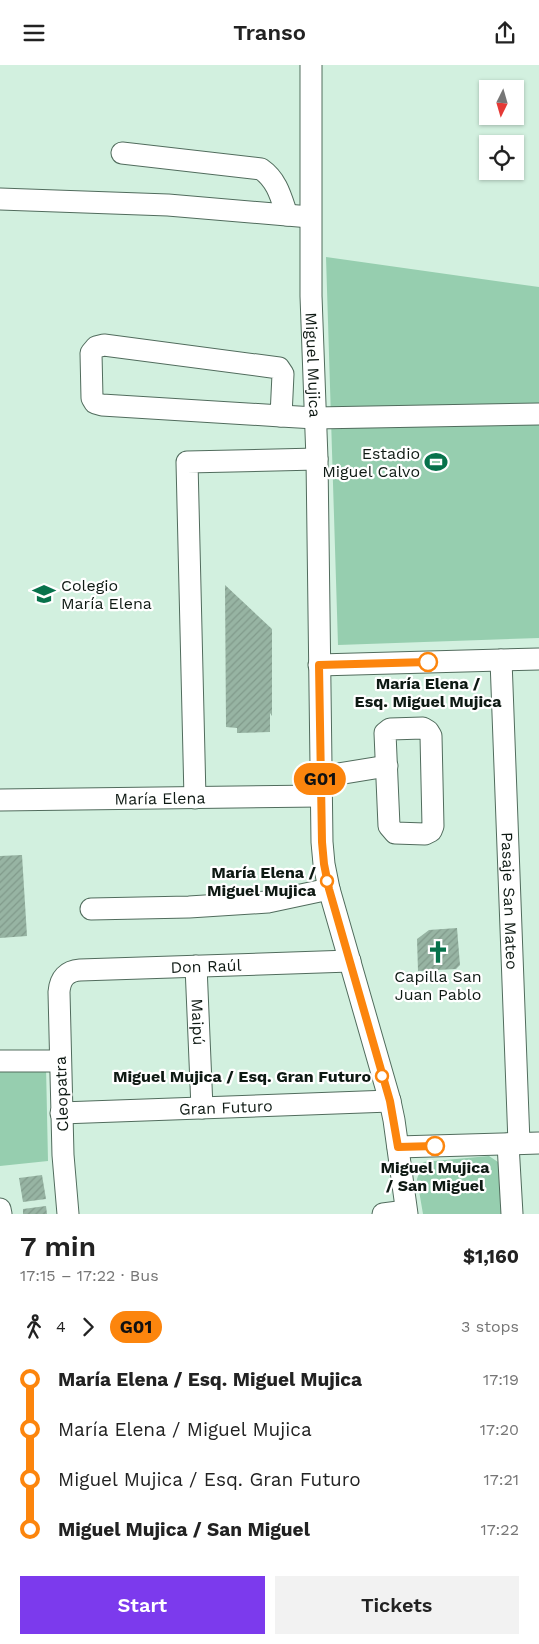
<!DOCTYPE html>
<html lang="en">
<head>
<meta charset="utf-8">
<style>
	:root { --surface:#fff; --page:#f2f2f2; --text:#222; --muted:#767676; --accent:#7c3aed }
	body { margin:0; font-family:"Work Sans",sans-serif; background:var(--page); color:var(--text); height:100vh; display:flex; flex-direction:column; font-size:19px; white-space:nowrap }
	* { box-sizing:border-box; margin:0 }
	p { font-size:16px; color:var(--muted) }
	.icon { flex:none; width:28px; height:28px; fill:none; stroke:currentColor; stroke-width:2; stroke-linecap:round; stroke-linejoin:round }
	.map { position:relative; height:1149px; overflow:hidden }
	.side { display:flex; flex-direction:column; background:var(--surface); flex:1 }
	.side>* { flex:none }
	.badge { padding:0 10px; border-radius:16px; font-size:18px; line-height:32px }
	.needle { width:32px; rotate:185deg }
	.buttons { position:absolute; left:479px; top:15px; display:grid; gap:10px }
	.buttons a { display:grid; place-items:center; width:45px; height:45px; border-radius:0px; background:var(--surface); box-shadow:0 1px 4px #0004; font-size:25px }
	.map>.badge { position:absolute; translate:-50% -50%; box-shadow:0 0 0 2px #fff }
	.legs { display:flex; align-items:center; gap:8px; height:55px; padding:0 20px; font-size:16px }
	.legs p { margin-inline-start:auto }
	.head { display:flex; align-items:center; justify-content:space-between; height:85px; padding:0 20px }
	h1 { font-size:28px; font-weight:600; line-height:38px }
	.primary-button { display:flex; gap:10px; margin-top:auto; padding:10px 20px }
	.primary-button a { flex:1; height:58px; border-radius:0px; background:var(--accent); color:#fff; font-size:20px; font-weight:600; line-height:58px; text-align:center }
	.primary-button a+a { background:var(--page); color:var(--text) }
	ul { padding:0 20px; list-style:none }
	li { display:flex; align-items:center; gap:18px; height:50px; font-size:19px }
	li i { display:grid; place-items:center; width:8px; height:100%; margin:0 6px; background:currentColor }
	li i::after { content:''; width:12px; height:12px; margin:-6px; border:4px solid; border-radius:50%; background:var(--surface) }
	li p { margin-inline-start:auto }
	li:first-child i { background:linear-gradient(#0000 50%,currentColor 0) }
	li:last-child i { background:linear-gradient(currentColor 50%,#0000 0) }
	header { display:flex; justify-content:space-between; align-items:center; height:65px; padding:0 20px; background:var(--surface); font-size:22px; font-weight:600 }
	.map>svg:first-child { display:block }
	.park { fill:#96ceaf }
	.building { fill:url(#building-hatch) }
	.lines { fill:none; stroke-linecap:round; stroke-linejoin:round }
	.minor-casing { stroke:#516c5d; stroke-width:23 }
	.minor { stroke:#fff; stroke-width:21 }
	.line-1-casing { stroke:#fff; stroke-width:11 }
	.line-1 { stroke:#fc850d; stroke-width:8 }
	.stop-1-dot { fill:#fff; stroke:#fc850d; stroke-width:2.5 }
	.labels { text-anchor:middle; stroke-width:4.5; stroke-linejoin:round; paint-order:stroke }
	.street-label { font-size:16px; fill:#0e1913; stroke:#fff }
	.poi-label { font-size:16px; fill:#0e1913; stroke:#fff; text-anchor:end }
	.stop-label { font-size:16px; font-weight:bold; fill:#0e1913; stroke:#fff }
</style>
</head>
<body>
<header><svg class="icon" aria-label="menu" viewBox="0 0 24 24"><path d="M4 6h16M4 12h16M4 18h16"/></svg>Transo<svg class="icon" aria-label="share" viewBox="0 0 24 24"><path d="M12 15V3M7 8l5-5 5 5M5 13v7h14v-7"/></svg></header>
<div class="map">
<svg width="539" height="1149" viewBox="0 0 539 1149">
	<defs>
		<pattern id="building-hatch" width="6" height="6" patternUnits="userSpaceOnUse" patternTransform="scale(1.25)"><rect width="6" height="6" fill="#97b4a3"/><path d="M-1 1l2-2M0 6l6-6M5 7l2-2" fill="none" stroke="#819a8b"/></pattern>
	</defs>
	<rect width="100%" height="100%" fill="#d2f0df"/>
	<!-- park -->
	<path class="park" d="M326,192L539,222V573L338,580Z
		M46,1001L48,1096L0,1101V1003Z
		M489,1091L498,1097L502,1149H423L417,1114L423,1097Z"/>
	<!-- building -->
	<path class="building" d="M225,520L272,564V651L270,648V667L237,668V663L226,662Z
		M22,790L27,871L0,873V791Z
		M457,863L460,900L456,904L418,906L417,874L429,865Z
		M42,1110L46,1134L23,1137L19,1113Z
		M46,1141L47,1149H23V1144Z"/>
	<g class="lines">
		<defs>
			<g id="minor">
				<path id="s1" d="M311,0V231L317,394L322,777L324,799L329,824L390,1036L394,1055L407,1149"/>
				<path d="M122,88L261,104C277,115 281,132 287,150"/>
				<path d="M0,134L168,140L310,152"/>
				<path d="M104,280L279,303L283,309L281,351L102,340L95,338L92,333L91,288L96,282Z"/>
				<path d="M281,351L315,353L539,349"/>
				<path id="s2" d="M501,595L519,1078"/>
				<path d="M319,600L539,594"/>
				<path d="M423,663L428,666L431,671L433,761L431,766L425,769L395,768L389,761L385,668L390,664Z"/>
				<path d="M320,712L387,701"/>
				<path d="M195,733L187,397L317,394"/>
				<path id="s3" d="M0,735L320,731"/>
				<path d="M91,844L189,842L268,837L329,824"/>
				<path id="s4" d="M196,901L202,1043"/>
				<path d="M0,996H60"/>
				<path id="s5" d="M61,1048L390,1036"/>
				<path d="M508,1079L512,1149"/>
				<path d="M398,1082L539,1078"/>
				<path d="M0,1144L1,1149"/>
				<path id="s6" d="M68,1149L63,1090L59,927C60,913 67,906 80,905L350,896"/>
				<path d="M383,1149L406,1146"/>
			</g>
		</defs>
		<!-- minor casing -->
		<use href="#minor" class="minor-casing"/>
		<!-- minor -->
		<use href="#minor" class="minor"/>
	</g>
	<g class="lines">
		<defs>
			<path id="line-1" d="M428,597L319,600L322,777L324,799L329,824L390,1036L398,1082L435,1081"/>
		</defs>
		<!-- line-1 casing -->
		<use href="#line-1" class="line-1-casing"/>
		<!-- line-1 -->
		<use href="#line-1" class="line-1"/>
	</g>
	<!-- icons -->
	<defs>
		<symbol id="stadium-bare" viewBox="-9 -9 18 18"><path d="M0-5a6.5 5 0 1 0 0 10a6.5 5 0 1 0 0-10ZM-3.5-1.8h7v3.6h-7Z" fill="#07724b" stroke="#fff" stroke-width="2.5" paint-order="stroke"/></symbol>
		<symbol id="school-bare" viewBox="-9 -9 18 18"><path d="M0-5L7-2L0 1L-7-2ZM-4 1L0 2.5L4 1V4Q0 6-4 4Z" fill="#07724b" stroke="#fff" stroke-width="2.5" paint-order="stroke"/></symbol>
		<symbol id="church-bare" viewBox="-9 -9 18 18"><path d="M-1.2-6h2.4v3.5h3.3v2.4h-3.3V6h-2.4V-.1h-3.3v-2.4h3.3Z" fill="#07724b" stroke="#fff" stroke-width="2.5" paint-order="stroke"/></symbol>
	</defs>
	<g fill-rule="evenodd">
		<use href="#stadium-bare" x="420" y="381" width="32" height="32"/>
		<use href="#school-bare" x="28" y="513" width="32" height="32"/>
		<use href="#church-bare" x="422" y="871" width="32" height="32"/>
	</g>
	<!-- markers -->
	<g class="stop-1-dot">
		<circle cx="428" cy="597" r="9"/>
		<circle cx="327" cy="816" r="6"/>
		<circle cx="382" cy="1011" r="6"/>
		<circle cx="435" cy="1081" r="9"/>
	</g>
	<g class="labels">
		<!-- street labels -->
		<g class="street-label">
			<text dy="6" stroke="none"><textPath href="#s1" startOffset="300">Miguel Mujica</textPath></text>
			<text dy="6" stroke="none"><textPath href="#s3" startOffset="160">María Elena</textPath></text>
			<text dy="6" stroke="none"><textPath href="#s2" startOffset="241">Pasaje San Mateo</textPath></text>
			<text dy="6" stroke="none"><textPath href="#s6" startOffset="382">Don Raúl</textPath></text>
			<text dy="6" stroke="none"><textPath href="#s4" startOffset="56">Maipú</textPath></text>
			<text transform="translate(61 1029) rotate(-92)" y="6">Cleopatra</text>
			<text dy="6" stroke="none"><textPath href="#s5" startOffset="165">Gran Futuro</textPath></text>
		</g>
		<!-- poi labels -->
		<g class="poi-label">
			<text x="420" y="394">Estadio<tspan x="420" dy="18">Miguel Calvo</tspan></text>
			<text x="61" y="526" text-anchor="start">Colegio<tspan x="61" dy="18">María Elena</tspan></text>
			<text x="438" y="917" text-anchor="middle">Capilla San<tspan x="438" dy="18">Juan Pablo</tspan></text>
		</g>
		<!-- stop labels -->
		<g class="stop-label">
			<text x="428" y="624">María Elena /<tspan x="428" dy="18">Esq. Miguel Mujica</tspan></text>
			<text x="316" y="813" text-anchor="end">María Elena /<tspan x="316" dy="18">Miguel Mujica</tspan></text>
			<text x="371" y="1017" text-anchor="end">Miguel Mujica / Esq. Gran Futuro</text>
			<text x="435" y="1108">Miguel Mujica<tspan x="435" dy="18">/ San Miguel</tspan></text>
		</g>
	</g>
</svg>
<div class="buttons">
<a><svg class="needle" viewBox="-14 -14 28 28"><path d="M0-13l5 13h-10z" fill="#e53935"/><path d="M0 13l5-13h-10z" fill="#767676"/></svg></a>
<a><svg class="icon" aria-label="locate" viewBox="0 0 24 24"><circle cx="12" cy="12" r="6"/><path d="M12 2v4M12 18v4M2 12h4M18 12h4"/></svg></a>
</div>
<b class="badge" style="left:320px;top:714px;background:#fc850d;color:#111">G01</b>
</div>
<section class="side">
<div class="head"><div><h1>7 min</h1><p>17:15 – 17:22 · Bus</p></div><b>$1,160</b></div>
<div class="legs"><svg class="icon" aria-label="walk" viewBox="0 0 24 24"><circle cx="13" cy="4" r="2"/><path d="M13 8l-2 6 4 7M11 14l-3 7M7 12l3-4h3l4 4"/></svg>4<svg class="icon" aria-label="forward" viewBox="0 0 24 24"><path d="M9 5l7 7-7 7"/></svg><b class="badge" style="background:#fc850d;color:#111">G01</b><p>3 stops</p></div>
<ul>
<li><i style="color:#fc850d"></i><b>María Elena / Esq. Miguel Mujica</b><p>17:19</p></li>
<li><i style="color:#fc850d"></i><span>María Elena / Miguel Mujica</span><p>17:20</p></li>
<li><i style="color:#fc850d"></i><span>Miguel Mujica / Esq. Gran Futuro</span><p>17:21</p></li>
<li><i style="color:#fc850d"></i><b>Miguel Mujica / San Miguel</b><p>17:22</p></li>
</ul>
<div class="primary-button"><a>Start</a><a>Tickets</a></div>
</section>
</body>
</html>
